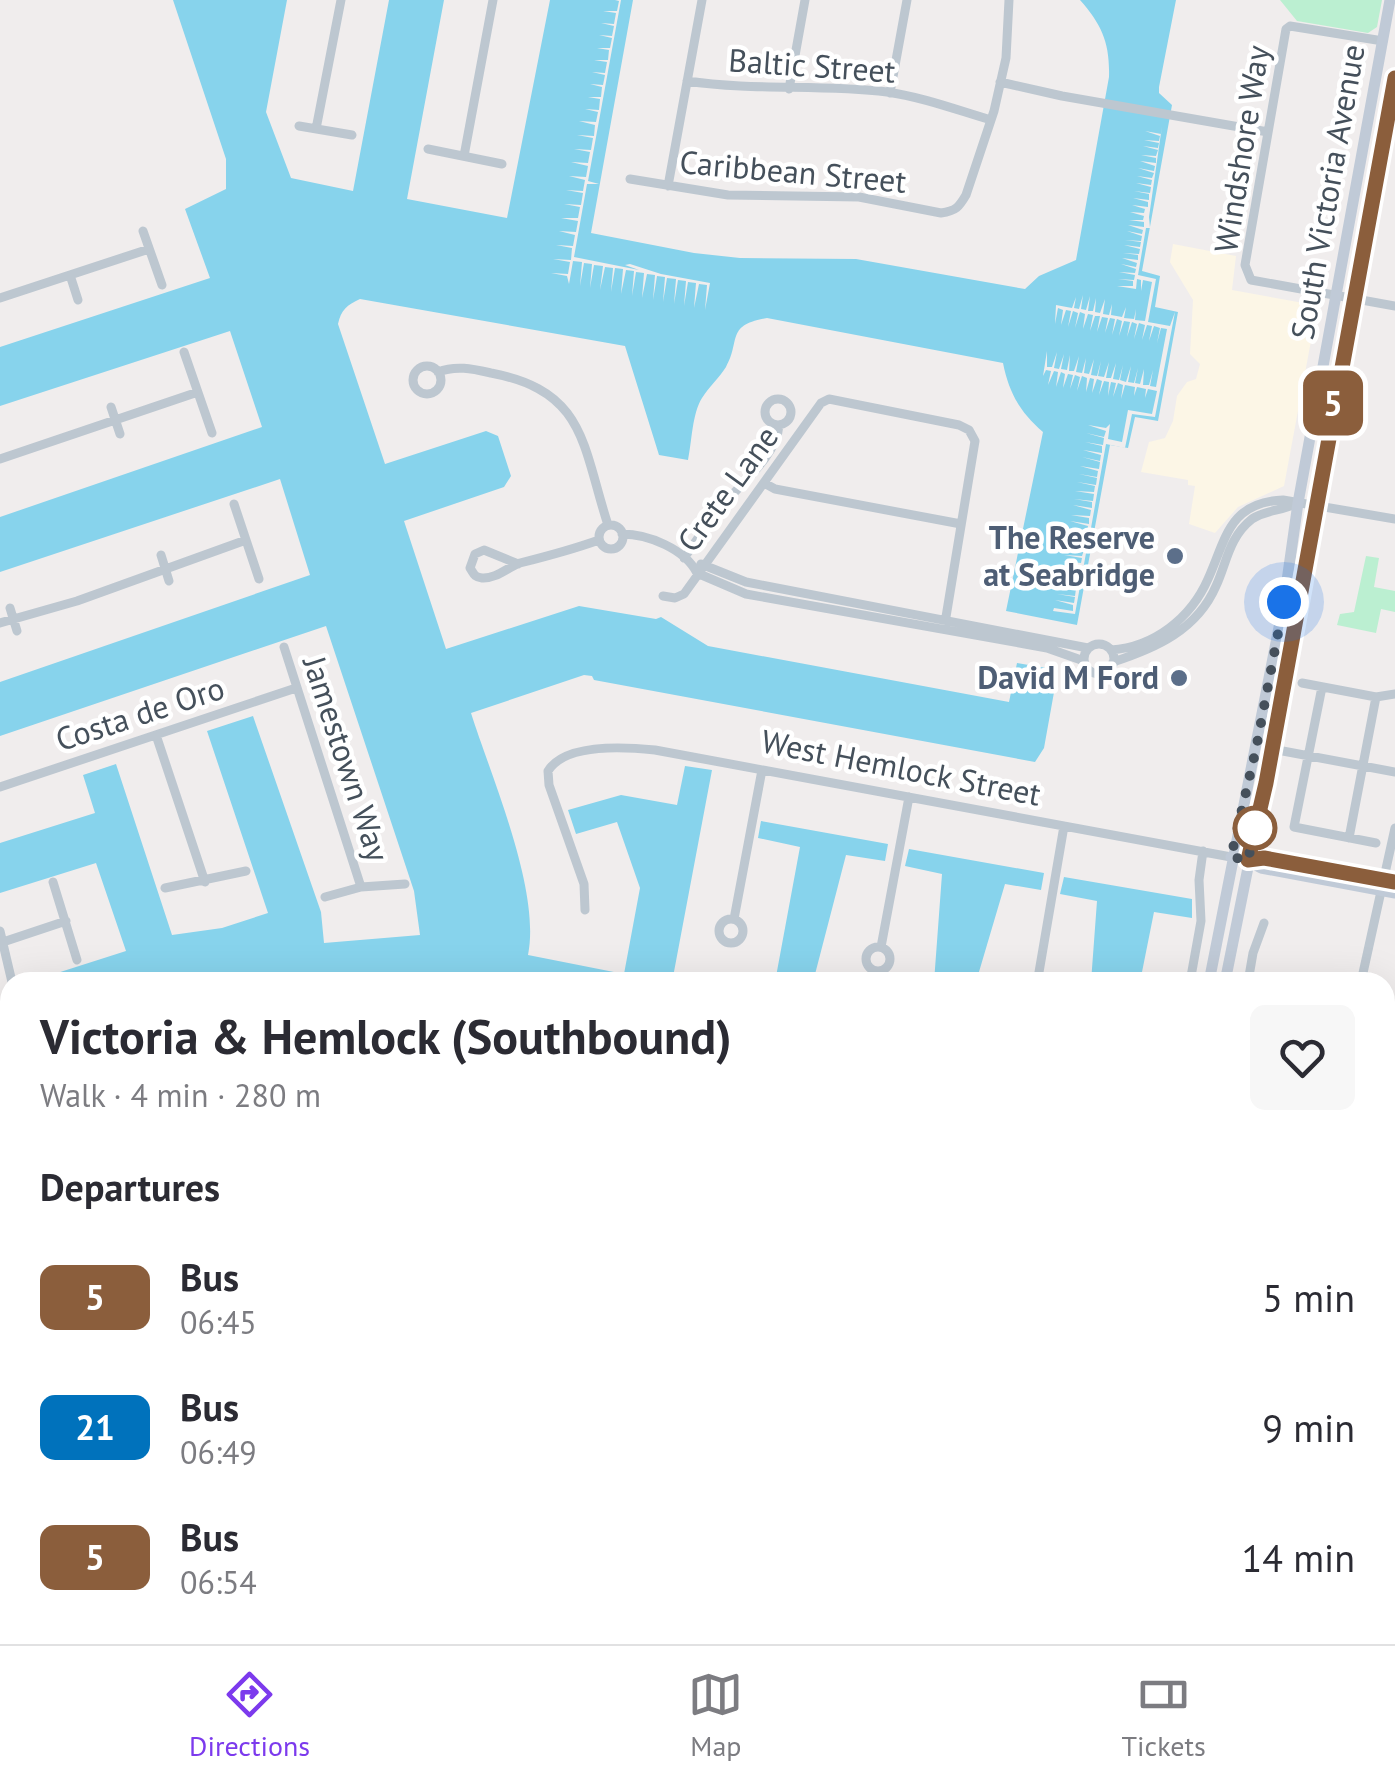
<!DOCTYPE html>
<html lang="en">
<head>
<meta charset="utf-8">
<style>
	:root { --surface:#fff; --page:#f7f7f7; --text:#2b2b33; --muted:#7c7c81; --line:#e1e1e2; --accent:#7c3aed }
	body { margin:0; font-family:"PT Sans",sans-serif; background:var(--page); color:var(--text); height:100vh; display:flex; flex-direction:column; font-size:38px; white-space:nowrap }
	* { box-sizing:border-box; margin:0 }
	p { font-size:32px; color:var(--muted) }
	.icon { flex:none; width:55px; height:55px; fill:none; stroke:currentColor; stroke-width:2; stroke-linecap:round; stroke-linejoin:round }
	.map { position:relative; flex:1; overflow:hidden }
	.sheet { position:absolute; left:0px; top:972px; width:1395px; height:672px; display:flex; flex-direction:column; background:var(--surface); border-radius:30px 30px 0 0; box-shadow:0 10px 40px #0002 }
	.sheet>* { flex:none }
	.badge { padding:0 20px; border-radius:15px; font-size:35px; line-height:65px }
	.you { position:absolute; width:50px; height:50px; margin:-25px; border:8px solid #fff; border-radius:50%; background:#1a73e8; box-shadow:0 0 0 15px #1a73e833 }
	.map>.badge { position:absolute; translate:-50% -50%; box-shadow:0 0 0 5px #fff }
	h2 { padding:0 40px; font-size:38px; line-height:90px }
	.round { display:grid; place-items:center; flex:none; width:105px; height:105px; border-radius:15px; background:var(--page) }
	.summary { display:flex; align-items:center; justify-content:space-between; height:170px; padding:0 40px }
	h1 { font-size:48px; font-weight:700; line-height:75px }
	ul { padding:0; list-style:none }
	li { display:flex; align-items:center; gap:30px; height:130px; padding:0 40px }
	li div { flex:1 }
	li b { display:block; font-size:38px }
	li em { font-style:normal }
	li .badge { min-width:110px; font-weight:700; text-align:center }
	.tab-bar { display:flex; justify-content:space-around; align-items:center; height:140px; border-top:2px solid var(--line); background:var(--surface); font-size:28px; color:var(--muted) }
	.tab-bar a { display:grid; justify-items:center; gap:5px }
	.tab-bar .active { color:var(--accent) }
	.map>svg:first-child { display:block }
	.commercial { fill:#fcf6e6 }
	.green { fill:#bbefd1 }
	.water { fill:#87d3ec }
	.pier { fill:#f0eded }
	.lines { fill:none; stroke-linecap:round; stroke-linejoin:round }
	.street { stroke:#bdc7d0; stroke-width:9 }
	.secondary { stroke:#c0cad7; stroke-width:11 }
	.line-casing { stroke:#fff; stroke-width:22 }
	.line { stroke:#8b5e3c; stroke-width:15 }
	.walk { stroke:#45505b; stroke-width:10; stroke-dasharray:0 18 }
	.service-dot { fill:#5c6f8a; stroke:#fff; stroke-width:4 }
	.stop-dot { fill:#fff; stroke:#8b5e3c; stroke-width:5 }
	.labels { text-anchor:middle; stroke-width:9; stroke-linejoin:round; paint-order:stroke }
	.street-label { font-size:32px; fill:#45505b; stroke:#fff }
	.service-label { font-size:32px; font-weight:bold; fill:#4e5e75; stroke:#fff; text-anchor:end }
</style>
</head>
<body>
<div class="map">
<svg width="1395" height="1644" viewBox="0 0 1395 1644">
	<rect width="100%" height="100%" fill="#f0eded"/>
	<!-- commercial -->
	<path class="commercial" d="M1173,244L1236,256L1232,290L1309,304L1316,314L1284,486L1238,507L1215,533L1189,524L1195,486L1188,485V480L1141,472L1149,442L1165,438L1173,421L1177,396L1187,382L1196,379L1200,364L1190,354L1193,300L1170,262Z
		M1385,1441L1395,1443V1603L1385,1601Z"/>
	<!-- green -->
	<path class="green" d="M1280,0H1382L1377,27L1368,33L1297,21Z
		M1366,556L1379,558L1374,587L1395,591V612L1381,609L1376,633L1337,625L1340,614L1354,612Z
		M875,1635H1060L1059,1644H877Z"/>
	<!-- water -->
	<path class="water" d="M173,0H287L266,112L291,178L353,191L389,0H444L407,199L507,218L550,0H633L591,233L694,253L740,258L856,259L1025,289L1039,276L1076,260L1109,77C1110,43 1102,25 1080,0H1176L1159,87V93L1172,105L1142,271L1160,276L1155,307L1178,312L1158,421L1135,417L1128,448L1110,445L1077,625L1006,611L1043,432C1020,412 1009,393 1003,363L767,318C725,325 741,341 726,367C719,378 709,387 702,398C692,414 692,441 688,460L659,455L625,346L360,299C347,305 341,310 338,324L385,464L486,431L498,436L511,476L504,487L404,521L446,649L579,606L656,619L661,617L708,646L1009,702L1017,663L1058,670L1044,748L1035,762L594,680L592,676L584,675L471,713C492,779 541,891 528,955L624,974L640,888L617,822L576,834L568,810L621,795L677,805L685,766L712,770L673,977L697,982H265V978L231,972L178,982H29L126,951L96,863L0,893V843L95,813L83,775L116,764L172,935L222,928L268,913L207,731L253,716L321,912L324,943L420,935L414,891L326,626L0,736V682L310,575L280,479L0,572V517L262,427L230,331L0,406V347L210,278L185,209L226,189V159Z
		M761,821L888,844L885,861L846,855L813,982H775L800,847L758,838Z
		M909,849L1044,873L1041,890L1005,884L976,982H934L942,874L905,866Z
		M1064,877L1192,899V918L1154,912L1140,982H1091L1097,901L1060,894Z
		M59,1635H527L525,1644H57Z"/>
	<!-- pier -->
	<path class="pier" d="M615,0H621L588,181L599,184H587L574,257L639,270L625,265L630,264L661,274L710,283L705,310L707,285L699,284L694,308L696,283L688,282L684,306L686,281L678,280L674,304L676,279L667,278L663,302L665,277L657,276L653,300L655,275L647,274L642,298L644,273L636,272L632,296L634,271L626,270L621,294L623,269L615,268L611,292L613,268L605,267L600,290L603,266L594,265L590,288L592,264L584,263L580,286L582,262L573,261L569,284L567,276L551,273L568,274L570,262L553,259L571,260L572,248L556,245L573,246L575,235L559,231L576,232L578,221L561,218H578L580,207L564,204L581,205L583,193L566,190L583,191L585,180L569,176L586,177L588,166L571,162L588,163L590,152L574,149L591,150L593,138L577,135L594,136L595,125L579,121L596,122L598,112L585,109L599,110L600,99L588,97H601L602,87L590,84L603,85L605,75L592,72L605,73L607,62L594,60H608L609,50L597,48H610L612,38L599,35L612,36L614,26L601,23L614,24L616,13L603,11H617L619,1Z
		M1162,126L1149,217L1150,228H1146L1138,275L1156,279L1148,322L1170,326L1175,312L1155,417L1132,414L1125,448L1106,444L1091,528L1094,533L1090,531L1075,614L1053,611L1054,608L1073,611V605L1055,600L1074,603L1075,597L1057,594L1075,596L1076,589L1058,584L1077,587L1078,581L1060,577L1079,579V573L1061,570L1079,572L1081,566L1063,561L1081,563L1082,558L1064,555L1082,556L1084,550L1065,545L1084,548L1085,542L1067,538L1085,540L1087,534L1068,529L1087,532L1088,526L1070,521L1089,524V518L1071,515L1090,516L1091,510L1073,505L1092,508V502L1074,499L1093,501L1094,494L1075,491L1094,492L1095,486L1077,482L1096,485L1097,478L1079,474L1097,477L1098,471L1080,466L1099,469L1100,462L1082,457L1100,461L1101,455L1083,450L1102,453V446L1085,442L1103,445L1104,438L1086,433L1104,437L1106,431L1088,425L1106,428L1110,424L1108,439L1122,442L1128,410L1152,414L1157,391L1148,389L1145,398L1146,389L1137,387L1134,396L1135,387L1125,385L1121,399L1123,385L1118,383L1113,397L1116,383L1111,382L1108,396L1109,382L1104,381L1099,395L1102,381L1097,379L1092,393L1094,379L1090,378L1086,392L1087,378L1082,376L1077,391L1080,377L1075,375L1070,389L1073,375L1068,374L1063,388L1065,374L1061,372L1056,387L1058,372L1054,371L1048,385L1051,371L1046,370L1043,376L1047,351V367H1052L1057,352L1054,368L1059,369L1064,354L1061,369L1067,370L1070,355L1069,371H1074L1079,356L1076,372L1082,373L1086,358L1084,373L1089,374L1094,359L1091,375L1097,376L1101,361L1098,376L1104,377L1109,362L1106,378H1111L1116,363L1113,379L1119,380L1123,365L1120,380L1126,382L1131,366L1128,382L1134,383L1138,368L1135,383L1140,384L1144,369L1143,385H1149L1153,370L1150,386L1156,387L1167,329L1161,328L1157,343L1160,328L1154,326L1149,341L1152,326L1147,325L1142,340L1145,325L1139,323L1134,339L1137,324L1132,322L1127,337L1130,322L1124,321L1119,336L1122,321L1117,319L1112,335L1115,319L1110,318L1105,333L1108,318L1102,317L1097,332L1100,316H1095L1090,331L1093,315L1088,314L1083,329L1085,314L1080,312L1075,328L1078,313L1073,311L1068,327L1071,311L1066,310L1061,325L1063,310L1058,308L1055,324L1056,305L1072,308L1076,297L1074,308L1079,309L1083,295L1081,309L1086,310L1090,296L1088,311H1093L1096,298L1095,312L1100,313L1105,299L1103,314L1109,315L1112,304L1111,315L1122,317L1126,307L1124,318L1134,319L1136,309L1135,320L1145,321L1152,282L1143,280L1141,291V280L1137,279L1136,289L1117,286H1133V281L1118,279L1134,280L1135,275L1119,272L1135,273L1136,269L1121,264L1136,267L1137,263L1122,258L1138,260V255L1123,253L1139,254L1140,249L1124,245L1140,247L1141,242L1125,240L1141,241L1142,236L1127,231L1142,234L1143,230L1128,225L1144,227V222L1129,220H1143L1144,216L1130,212L1144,213L1145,209L1132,205L1148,207V202L1133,198L1149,200V194L1134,191L1150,193L1151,187L1136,183L1151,185L1152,180L1137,176L1152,178L1154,173L1138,168L1154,171L1155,166L1140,161L1156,163V158L1141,155L1156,156L1158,150L1143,146L1158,148L1159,143L1144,140L1159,141L1160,136L1145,131L1161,134Z"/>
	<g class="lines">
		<!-- street -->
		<path class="street" d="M1383,41L1290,26L1286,29L1245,265L1251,280L1395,306
			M687,81C754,91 820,84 887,92C922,97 957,110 991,120
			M1000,82L1062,96L1268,132
			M789,89L805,0
			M890,93L907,0
			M299,126L352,135
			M316,129L341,0
			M428,149L502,164
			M464,156L493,0
			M630,179L728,195L859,197L941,213C956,211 959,207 966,195L994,111L1006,58L1009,0
			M668,186L702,0
			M143,231L162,285
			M70,275L78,300
			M0,298L149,249
			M184,352L212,433
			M413 380a14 14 0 1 1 28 0a14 14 0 1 1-28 0Z
			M438,372C456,365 473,369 491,373C586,391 582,445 608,525
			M765 412a13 13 0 1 1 26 0a13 13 0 1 1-26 0Z
			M111,407L120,434
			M0,459L195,393
			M764,483L775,489L961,524
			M234,504L259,579
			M599 537a12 12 0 1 1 24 0a12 12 0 1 1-24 0Z
			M622,534C648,534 685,549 697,573L746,594L1047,648L1084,661
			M161,555L169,581
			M684,558C695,543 705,527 716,513C735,488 777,458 779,425
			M518,564L484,550L475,554L470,568C474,574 474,577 482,578C496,579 508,567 520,563C548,556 571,550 599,540
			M701,564L746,582L1088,648
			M663,596L675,598L684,594L821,403L829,399L959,425L969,430L975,441L944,629
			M10,608L17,631
			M0,623L77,601L246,540
			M1084 659a15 15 0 1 1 30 0a15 15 0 1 1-30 0Z
			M284,647L361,887
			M1111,650C1154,647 1191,618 1208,579C1226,539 1229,502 1283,500L1395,519
			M1113,662C1156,648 1197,630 1216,586C1227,562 1229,537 1252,519C1265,510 1281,511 1295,504
			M1302,683L1376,697L1395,694
			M1322,687L1294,827L1376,843
			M156,735L205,882
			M1272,749L1395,772
			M0,787L296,688
			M1349,838L1376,697
			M53,882L77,960
			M165,888L246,871
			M325,897L361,887L405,884
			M585,910L584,884L549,785L548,771C565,743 626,747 655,750L1231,857
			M719 931a12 12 0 1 1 24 0a12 12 0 1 1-24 0Z
			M734,919L762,770
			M0,931L12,982
			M3,942L66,921
			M866 959a12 12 0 1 1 24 0a12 12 0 1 1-24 0Z
			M881,947L909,797
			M1038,978L1064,826
			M1025,982L1034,978L1045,982
			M1190,982L1201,921L1199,880L1203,851
			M1248,982L1253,953L1264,923
			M1361,982L1395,828
			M1385,1005L1395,1007
			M0,1175L10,1172
			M0,1234L10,1273
			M1385,1257L1395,1258
			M0,1308L10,1306
			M1385,1366L1395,1331
			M0,1416L10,1412
			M1195,1635L1250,1644
			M649,1644L651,1635
			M664,1644L665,1635
			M1128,1644L1148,1635"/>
		<!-- secondary -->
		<path class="secondary" d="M1231,857L1248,861L1261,868L1395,893
			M1248,861L1262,857L1395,882
			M1209,982L1284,602L1298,503L1390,0
			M1225,982L1265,783L1395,79
			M0,1038L10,1077
			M0,1100L10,1139
			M0,1473L10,1469
			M1385,1612L1395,1613
			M1314,1635L1363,1644
			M1076,1644L1077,1635
			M1094,1644L1096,1635"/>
	</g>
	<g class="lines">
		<defs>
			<path id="line" d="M1395,78L1266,783L1248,860L1264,858L1395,882"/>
		</defs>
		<!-- line casing -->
		<use href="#line" class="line-casing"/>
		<!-- line -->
		<use href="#line" class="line"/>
		<!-- walk -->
		<path class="walk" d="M1255,828L1258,814L1248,860L1231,857L1256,749L1284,602"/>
	</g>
	<!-- markers -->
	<g class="service-dot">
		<circle cx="1175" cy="556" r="10"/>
		<circle cx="1179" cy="678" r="10"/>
	</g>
	<circle class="stop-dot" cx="1255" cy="828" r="20"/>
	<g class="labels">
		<!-- street labels -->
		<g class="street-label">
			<text transform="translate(812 66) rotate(4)" y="11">Baltic Street</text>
			<text transform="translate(1242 149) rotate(-81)" y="11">Windshore Way</text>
			<text transform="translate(793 172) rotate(5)" y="11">Caribbean Street</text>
			<text transform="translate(1328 192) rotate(-80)" y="11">South Victoria Avenue</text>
			<text transform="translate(728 489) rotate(-54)" y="11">Crete Lane</text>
			<text transform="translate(140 714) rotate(-18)" y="11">Costa de Oro</text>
			<text transform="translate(346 759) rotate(72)" y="11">Jamestown Way</text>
			<text transform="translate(901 768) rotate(11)" y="11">West Hemlock Street</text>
		</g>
		<!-- service labels -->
		<g class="service-label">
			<text x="1155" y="549">The Reserve<tspan x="1155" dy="37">at Seabridge</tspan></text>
			<text x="1159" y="689">David M Ford</text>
		</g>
	</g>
</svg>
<div class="you" style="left:1284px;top:602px"></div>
<b class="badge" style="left:1333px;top:403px;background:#8b5e3c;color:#fff">5</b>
<section class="sheet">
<div class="summary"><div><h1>Victoria &amp; Hemlock (Southbound)</h1><p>Walk · 4 min · 280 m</p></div><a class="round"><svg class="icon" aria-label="heart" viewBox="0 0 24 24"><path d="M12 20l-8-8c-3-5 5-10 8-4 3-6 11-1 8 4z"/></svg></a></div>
<h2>Departures</h2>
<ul>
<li><span class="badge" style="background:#8b5e3c;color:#fff">5</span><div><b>Bus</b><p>06:45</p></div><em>5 min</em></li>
<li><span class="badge" style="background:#0072bc;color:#fff">21</span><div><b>Bus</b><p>06:49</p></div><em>9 min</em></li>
<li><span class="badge" style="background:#8b5e3c;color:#fff">5</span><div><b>Bus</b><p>06:54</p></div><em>14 min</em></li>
</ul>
</section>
</div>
<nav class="tab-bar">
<a class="active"><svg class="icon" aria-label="directions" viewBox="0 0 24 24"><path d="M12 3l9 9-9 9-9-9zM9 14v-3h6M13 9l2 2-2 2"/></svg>Directions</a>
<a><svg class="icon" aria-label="map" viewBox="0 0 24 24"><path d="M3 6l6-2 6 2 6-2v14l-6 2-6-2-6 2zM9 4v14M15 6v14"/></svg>Map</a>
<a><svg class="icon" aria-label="tickets" viewBox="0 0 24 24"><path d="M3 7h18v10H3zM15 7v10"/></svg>Tickets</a>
</nav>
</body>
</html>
